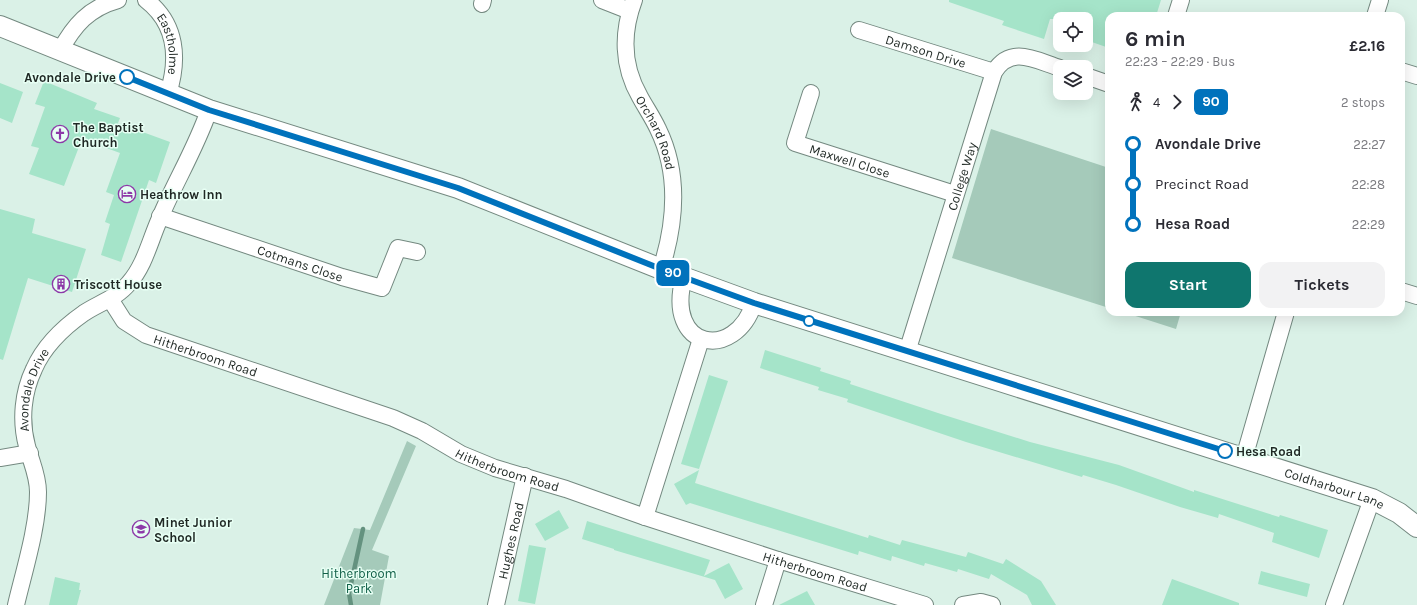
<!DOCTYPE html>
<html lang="en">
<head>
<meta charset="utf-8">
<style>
	:root { --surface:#fff; --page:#f2f2f3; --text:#2b2b33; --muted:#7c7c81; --accent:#0f766e }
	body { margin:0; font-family:Karla,sans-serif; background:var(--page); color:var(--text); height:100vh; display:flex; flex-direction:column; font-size:15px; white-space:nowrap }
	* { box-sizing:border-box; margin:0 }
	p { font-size:13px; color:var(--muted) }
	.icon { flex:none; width:22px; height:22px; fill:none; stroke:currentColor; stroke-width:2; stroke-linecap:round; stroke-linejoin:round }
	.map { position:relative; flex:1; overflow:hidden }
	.sheet { position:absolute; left:1105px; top:12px; width:300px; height:304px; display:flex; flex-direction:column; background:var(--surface); border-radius:12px; box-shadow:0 4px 16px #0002 }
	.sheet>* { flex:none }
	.badge { padding:0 8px; border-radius:6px; font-size:14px; line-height:26px }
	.tools { position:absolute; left:1053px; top:12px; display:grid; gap:8px }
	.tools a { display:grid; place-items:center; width:40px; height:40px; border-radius:8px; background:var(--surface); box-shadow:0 4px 16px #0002; font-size:20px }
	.map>.badge { position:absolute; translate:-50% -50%; box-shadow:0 0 0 2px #fff }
	.legs { display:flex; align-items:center; gap:6px; height:44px; padding:0 20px; font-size:13px }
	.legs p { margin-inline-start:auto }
	.headline { display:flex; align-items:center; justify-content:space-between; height:68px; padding:0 20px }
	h1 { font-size:22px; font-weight:700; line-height:30px }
	.primary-button { display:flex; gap:8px; margin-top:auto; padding:8px 20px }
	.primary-button a { flex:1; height:46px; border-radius:12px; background:var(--accent); color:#fff; font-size:16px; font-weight:700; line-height:46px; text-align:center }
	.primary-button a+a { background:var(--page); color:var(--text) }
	ul { padding:0 20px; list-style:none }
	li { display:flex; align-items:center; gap:14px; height:40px; font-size:15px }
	li i { display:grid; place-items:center; width:6px; height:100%; margin:0 5px; background:currentColor }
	li i::after { content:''; width:10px; height:10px; margin:-5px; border:3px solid; border-radius:50%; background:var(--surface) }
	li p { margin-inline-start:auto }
	li:first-child i { background:linear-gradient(#0000 50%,currentColor 0) }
	li:last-child i { background:linear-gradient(currentColor 50%,#0000 0) }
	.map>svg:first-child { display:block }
	.green { fill:#a5caba }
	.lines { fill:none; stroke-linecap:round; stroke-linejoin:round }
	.stream { stroke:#64927f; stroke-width:4.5 }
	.building { fill:#a5e4c9 }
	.minor-casing { stroke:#748980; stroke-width:18 }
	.tertiary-casing { stroke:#748980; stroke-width:22 }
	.minor { stroke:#fff; stroke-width:16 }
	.tertiary { stroke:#fff; stroke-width:20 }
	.line-1-casing { stroke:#fff; stroke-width:9 }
	.line-1 { stroke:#0072bc; stroke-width:6 }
	.stop-1-dot { fill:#fff; stroke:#0072bc; stroke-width:2 }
	.labels { text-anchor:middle; stroke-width:3; stroke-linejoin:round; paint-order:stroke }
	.street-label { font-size:13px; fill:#1f2824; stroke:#e7fff4 }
	.stop-label { font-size:13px; font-weight:bold; fill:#1f2824; stroke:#e7fff4; text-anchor:end }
	.poi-label { font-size:13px; font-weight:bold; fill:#1f2824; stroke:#e7fff4; text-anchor:start }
	.park-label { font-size:13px; fill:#116048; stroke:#e7fff4 }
</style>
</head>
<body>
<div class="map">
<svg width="1417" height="605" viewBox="0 0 1417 605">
	<rect width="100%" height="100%" fill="#daf1e7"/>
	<!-- green -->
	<path class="green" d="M991,129L1109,168V308L952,258Z
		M1123,312H1181L1176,329Z
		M407,441L416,446L372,550L389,556L380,605H324L354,528L370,530Z"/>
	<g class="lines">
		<!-- stream -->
		<path class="stream" d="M351,605L349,593L363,529"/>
	</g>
	<!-- building -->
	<path class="building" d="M949,0H1161L1156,16H1109V48L1086,40V19H1050L1044,39L1002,25L1004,21L949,2Z
		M44,81L97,103L94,109L120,118L118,123L170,142L156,183L149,180L121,262L101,255L110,224L105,222L114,195L106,192L120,153L82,139L64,186L29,174L39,148L31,146L45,107L35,104Z
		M0,83L23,92L12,123L0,118Z
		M0,209L35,219L32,233L86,249L72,292L28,278L3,360L0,359Z
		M765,350L821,368L820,371L851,381L850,384L941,414L1030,442L1119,465L1194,492V490L1279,517L1280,515L1328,530L1319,558L1272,542L1274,533L1219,514L1218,518L1180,507L1116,485L1083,475L1082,477L966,442L847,402L848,399L818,390L819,387L760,368Z
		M709,375L728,381L699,469L681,464Z
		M699,470L695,483L868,538L869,535L900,545L902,540L966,557L968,552L1003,564L1006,559L1041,581L1056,605H1032L1027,595L991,574L989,579L958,569L957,572L925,563L924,566L892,556L891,561L859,551L858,555L690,503L686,505L674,484Z
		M559,510L569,528L545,541L535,524Z
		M587,521L710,560L704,576L729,563L743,589L725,599L715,580L614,550V549L582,539Z
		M529,545L546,548L535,604L518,601Z
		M1261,571L1310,584L1307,597L1258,584Z
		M55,577L80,583L79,590H81L77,605H49Z
		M1172,579L1239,603V605H1162Z
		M807,591L815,605H779Z"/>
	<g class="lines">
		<defs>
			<g id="minor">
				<path id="s1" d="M146,0C177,24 179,59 168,94"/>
				<path d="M602,0L630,11"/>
				<path id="s2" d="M634,0C622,32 622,66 640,97C646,108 653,118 658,129C680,174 676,222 661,269"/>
				<path d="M482,4L483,0"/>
				<path d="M1176,16L1181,0"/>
				<path d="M1375,16L1380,0"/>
				<path id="s3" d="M859,30L994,72"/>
				<path d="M60,51C74,25 89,8 118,0"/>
				<path d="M1401,71L1417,76"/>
				<path d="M1086,76L1109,84"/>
				<path id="s4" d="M811,93L795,143L955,194"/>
				<path id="s5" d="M160,216L342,277L382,288L398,248L417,252"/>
				<path d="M684,277C664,350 735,362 754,303"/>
				<path d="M1401,291L1417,296"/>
				<path id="s6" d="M110,299L124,321L146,335L393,418L422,431L461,454L495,468L566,489L645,517L778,560L925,605"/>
				<path id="s7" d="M907,352L994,72C1011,45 1035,60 1060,68"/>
				<path d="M0,458L30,453"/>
				<path d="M1244,458L1286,312"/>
				<path d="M645,517L701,339"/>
				<path id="s8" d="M16,605C24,571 38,527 38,492C38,475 31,462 27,446C20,420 23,392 34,369C44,346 64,327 84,313C99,303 117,298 129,283C145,265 150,240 160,218C175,182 196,148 209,110"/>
				<path id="s9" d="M496,605L525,476"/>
				<path d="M764,605L778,560"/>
				<path d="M963,605L981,602L992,605"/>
				<path d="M1334,605L1372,499"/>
			</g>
			<g id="tertiary">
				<path id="s10" d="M0,26L209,110L458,188L661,269L754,303L1372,499L1399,513L1417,527"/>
			</g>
		</defs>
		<!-- minor casing -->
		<use href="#minor" class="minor-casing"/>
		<!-- tertiary casing -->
		<use href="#tertiary" class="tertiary-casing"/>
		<!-- minor -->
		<use href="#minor" class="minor"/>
		<!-- tertiary -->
		<use href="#tertiary" class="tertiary"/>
	</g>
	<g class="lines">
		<defs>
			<path id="line-1" d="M127,77L209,110L458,188L661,269L754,303L1225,451"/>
		</defs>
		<!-- line-1 casing -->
		<use href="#line-1" class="line-1-casing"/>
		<!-- line-1 -->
		<use href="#line-1" class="line-1"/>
	</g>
	<!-- icons -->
	<defs>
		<symbol id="church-ring" viewBox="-11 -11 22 22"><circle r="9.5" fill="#e7fff4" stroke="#8d39a8" stroke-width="1.5"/><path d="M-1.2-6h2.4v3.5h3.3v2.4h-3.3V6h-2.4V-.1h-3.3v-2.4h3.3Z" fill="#8d39a8"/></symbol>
		<symbol id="hotel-ring" viewBox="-11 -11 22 22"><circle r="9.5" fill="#e7fff4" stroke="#8d39a8" stroke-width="1.5"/><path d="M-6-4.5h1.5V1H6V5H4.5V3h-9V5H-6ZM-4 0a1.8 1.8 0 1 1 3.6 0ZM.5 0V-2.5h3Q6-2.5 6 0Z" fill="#8d39a8"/></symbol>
		<symbol id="building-ring" viewBox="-11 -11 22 22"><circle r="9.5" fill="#e7fff4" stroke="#8d39a8" stroke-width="1.5"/><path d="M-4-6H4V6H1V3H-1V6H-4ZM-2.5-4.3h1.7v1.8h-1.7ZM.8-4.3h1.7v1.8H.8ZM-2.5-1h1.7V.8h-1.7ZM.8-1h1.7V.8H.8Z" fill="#8d39a8"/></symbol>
		<symbol id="school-ring" viewBox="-11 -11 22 22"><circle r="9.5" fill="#e7fff4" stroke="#8d39a8" stroke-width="1.5"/><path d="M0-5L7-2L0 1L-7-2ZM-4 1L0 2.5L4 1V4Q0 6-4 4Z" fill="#8d39a8"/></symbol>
	</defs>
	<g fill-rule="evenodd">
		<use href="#church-ring" x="50" y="124" width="20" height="20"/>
		<use href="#hotel-ring" x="117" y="184" width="20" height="20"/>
		<use href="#building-ring" x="51" y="274" width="20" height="20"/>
		<use href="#school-ring" x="131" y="519" width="20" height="20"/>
	</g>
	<!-- markers -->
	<g class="stop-1-dot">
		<circle cx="127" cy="77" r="7"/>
		<circle cx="809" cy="321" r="5"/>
		<circle cx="1225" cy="451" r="7"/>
	</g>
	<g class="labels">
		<!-- street labels -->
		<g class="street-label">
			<text dy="5" stroke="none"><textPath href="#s1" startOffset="52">Eastholme</textPath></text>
			<text dy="5" stroke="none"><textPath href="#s3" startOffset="70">Damson Drive</textPath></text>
			<text dy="5" stroke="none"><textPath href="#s2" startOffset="140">Orchard Road</textPath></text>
			<text dy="5" stroke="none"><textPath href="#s4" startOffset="110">Maxwell Close</textPath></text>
			<text dy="5" stroke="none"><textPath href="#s7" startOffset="184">College Way</textPath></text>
			<text dy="5" stroke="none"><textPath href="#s5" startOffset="148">Cotmans Close</textPath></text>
			<text dy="5" stroke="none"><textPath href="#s6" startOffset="115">Hitherbroom Road</textPath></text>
			<text dy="5" stroke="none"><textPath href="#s8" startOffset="221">Avondale Drive</textPath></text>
			<text dy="5" stroke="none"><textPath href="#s6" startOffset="439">Hitherbroom Road</textPath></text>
			<text dy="5" stroke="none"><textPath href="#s10" startOffset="1413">Coldharbour Lane</textPath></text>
			<text dy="5" stroke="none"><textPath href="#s9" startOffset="66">Hughes Road</textPath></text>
			<text dy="5" stroke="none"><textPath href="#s6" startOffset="763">Hitherbroom Road</textPath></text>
		</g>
		<!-- stop labels -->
		<g class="stop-label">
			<text x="116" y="82">Avondale Drive</text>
			<text x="1236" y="456" text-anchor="start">Hesa Road</text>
		</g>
		<!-- poi labels -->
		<g class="poi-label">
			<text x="73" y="132">The Baptist<tspan x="73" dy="15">Church</tspan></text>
			<text x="140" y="199">Heathrow Inn</text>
			<text x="74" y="289">Triscott House</text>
			<text x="154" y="527">Minet Junior<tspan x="154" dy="15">School</tspan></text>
		</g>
		<!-- park labels -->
		<g class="park-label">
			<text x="359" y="578">Hitherbroom<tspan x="359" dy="15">Park</tspan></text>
		</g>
	</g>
</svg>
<div class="tools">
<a><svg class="icon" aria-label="locate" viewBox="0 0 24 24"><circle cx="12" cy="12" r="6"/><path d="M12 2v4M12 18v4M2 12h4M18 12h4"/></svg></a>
<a><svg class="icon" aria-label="layers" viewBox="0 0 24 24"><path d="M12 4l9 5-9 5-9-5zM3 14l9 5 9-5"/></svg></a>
</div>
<b class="badge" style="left:673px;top:273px;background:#0072bc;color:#fff">90</b>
<section class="sheet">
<div class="headline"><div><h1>6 min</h1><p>22:23 – 22:29 · Bus</p></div><b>£2.16</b></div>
<div class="legs"><svg class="icon" aria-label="walk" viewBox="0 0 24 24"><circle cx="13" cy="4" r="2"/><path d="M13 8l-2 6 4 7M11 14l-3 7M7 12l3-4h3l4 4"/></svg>4<svg class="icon" aria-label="forward" viewBox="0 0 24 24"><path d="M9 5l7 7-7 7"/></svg><b class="badge" style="background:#0072bc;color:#fff">90</b><p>2 stops</p></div>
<ul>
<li><i style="color:#0072bc"></i><b>Avondale Drive</b><p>22:27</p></li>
<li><i style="color:#0072bc"></i><span>Precinct Road</span><p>22:28</p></li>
<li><i style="color:#0072bc"></i><b>Hesa Road</b><p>22:29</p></li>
</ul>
<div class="primary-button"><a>Start</a><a>Tickets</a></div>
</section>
</div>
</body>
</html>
